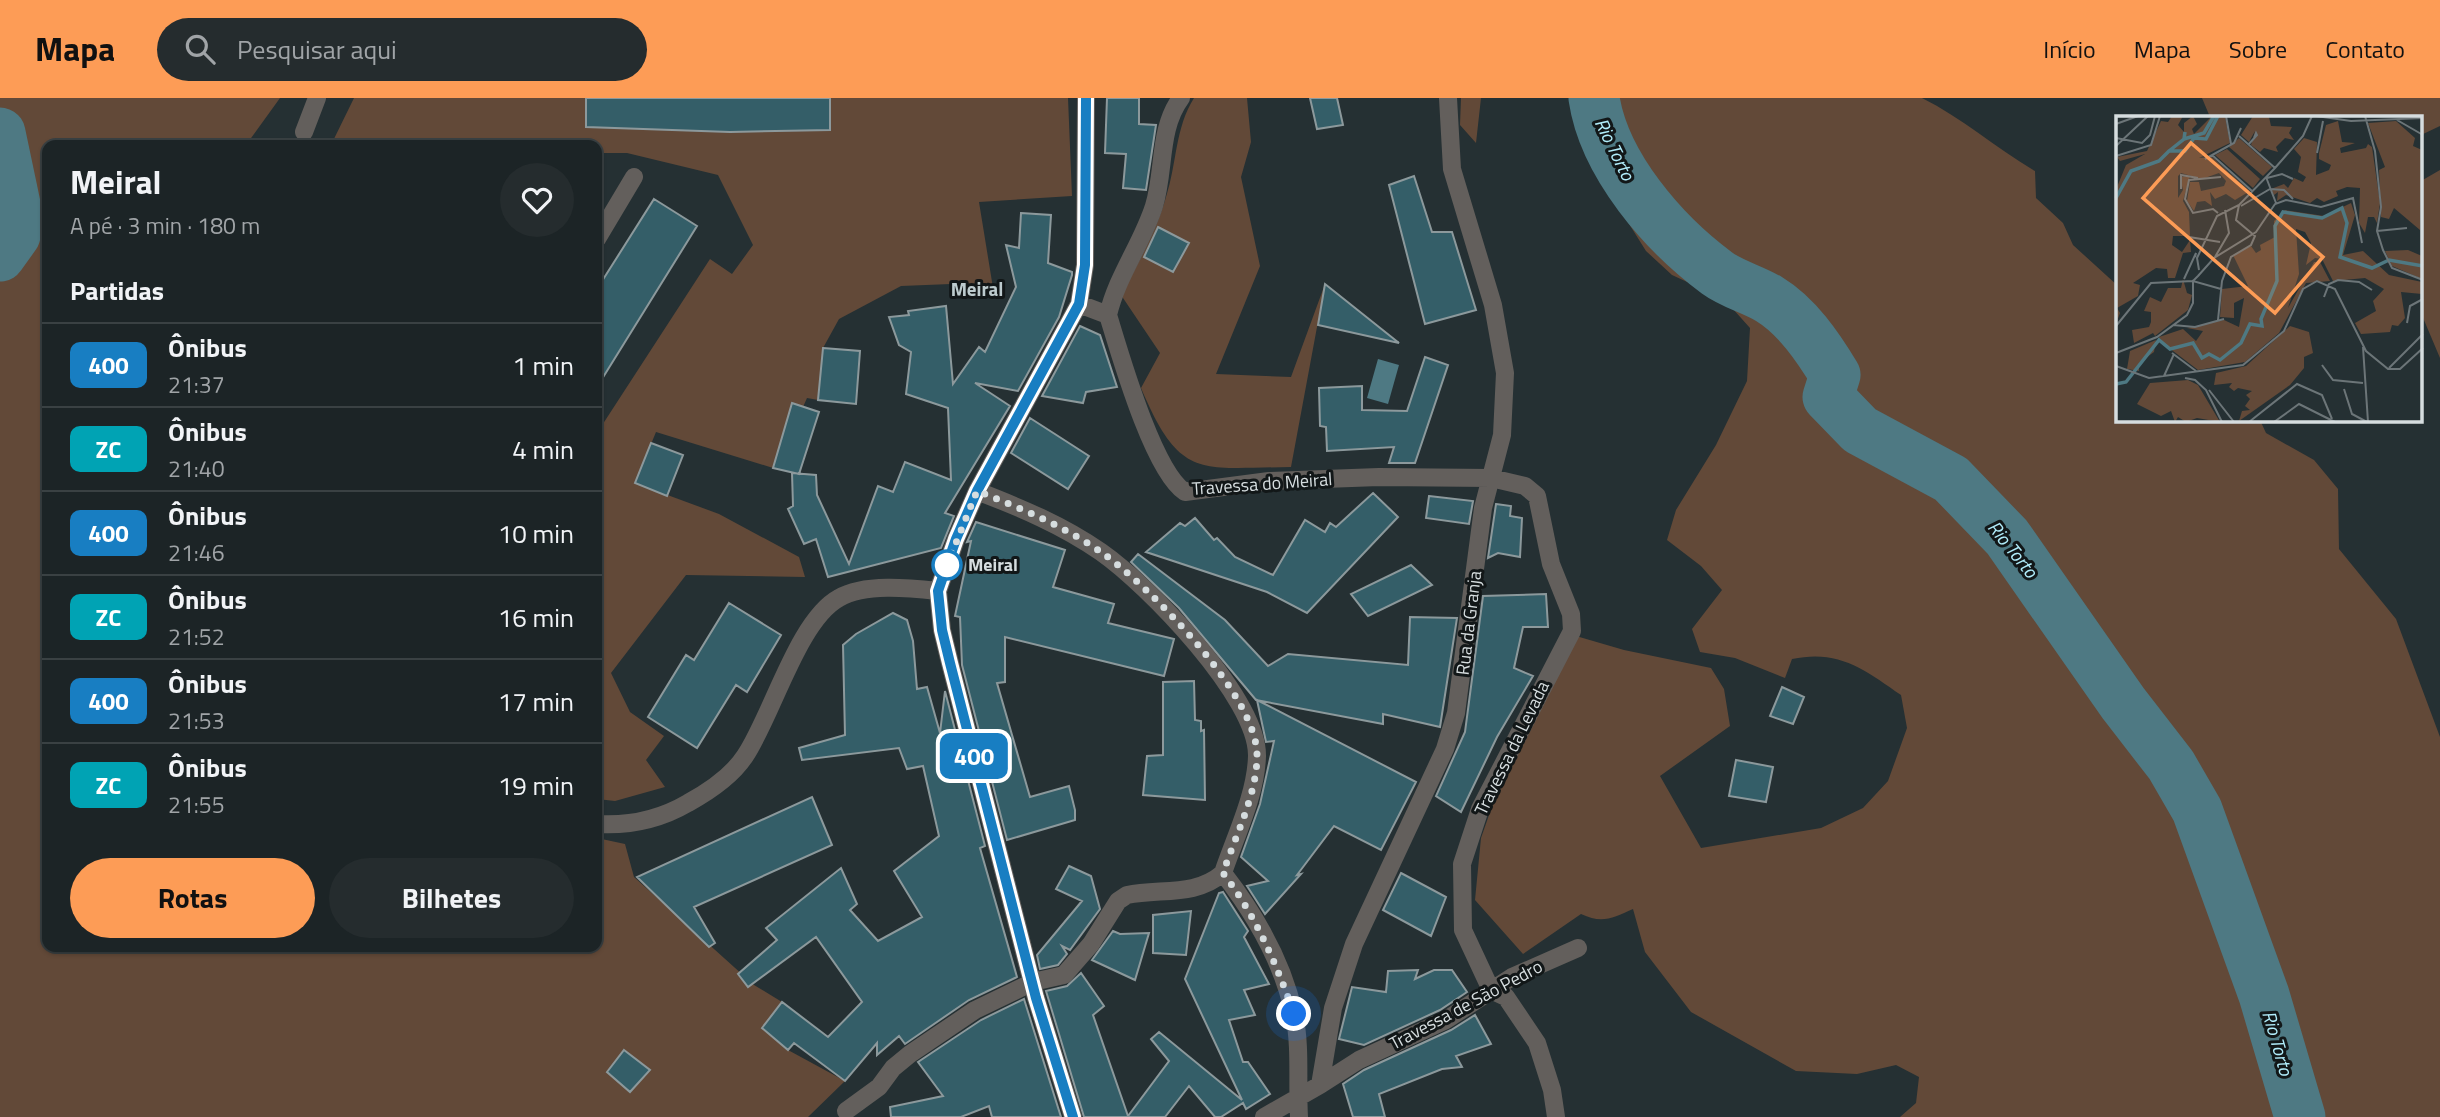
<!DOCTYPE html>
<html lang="pt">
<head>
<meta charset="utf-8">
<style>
	:root { --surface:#1c2426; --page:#252c2e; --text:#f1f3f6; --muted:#a0a4a7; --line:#3a4143; --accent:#fd9c56 }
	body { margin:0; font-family:"Titillium Web",sans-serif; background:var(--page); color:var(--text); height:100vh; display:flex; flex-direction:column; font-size:26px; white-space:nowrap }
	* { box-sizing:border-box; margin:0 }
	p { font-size:23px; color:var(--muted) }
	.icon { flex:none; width:38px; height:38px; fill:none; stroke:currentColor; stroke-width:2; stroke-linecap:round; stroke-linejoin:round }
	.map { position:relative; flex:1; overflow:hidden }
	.details { position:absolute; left:42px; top:42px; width:560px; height:812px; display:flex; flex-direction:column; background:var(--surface); border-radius:14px; box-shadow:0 2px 5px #0004,0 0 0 2px var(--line) }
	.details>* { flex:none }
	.badge { padding:0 14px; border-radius:10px; font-size:24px; line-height:46px }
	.you { position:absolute; width:35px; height:35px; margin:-18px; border:5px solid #fff; border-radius:50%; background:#1a73e8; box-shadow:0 0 0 10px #1a73e833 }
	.map>.badge { position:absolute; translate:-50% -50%; box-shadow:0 0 0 4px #fff }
	h2 { padding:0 28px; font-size:26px; line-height:63px }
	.round { display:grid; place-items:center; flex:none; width:74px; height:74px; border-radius:37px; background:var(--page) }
	.summary { display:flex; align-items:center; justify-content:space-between; height:119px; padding:0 28px }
	h1 { font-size:33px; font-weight:700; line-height:52px }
	.cta { display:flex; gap:14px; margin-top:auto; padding:14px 28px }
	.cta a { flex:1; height:80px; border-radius:42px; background:var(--accent); color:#111; font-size:28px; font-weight:700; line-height:80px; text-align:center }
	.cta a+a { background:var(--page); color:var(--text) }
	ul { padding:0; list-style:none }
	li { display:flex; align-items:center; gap:21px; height:84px; padding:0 28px; border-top:2px solid var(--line) }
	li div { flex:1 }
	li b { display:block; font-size:26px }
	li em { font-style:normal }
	li .badge { min-width:77px; font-weight:700; text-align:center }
	header { display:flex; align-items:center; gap:42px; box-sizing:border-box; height:98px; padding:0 35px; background:var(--accent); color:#111 }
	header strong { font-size:33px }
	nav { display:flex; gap:38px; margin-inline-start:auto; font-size:24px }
	.search { width:490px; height:63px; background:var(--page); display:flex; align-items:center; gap:18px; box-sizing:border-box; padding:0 24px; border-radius:38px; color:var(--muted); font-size:26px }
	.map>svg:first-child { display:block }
	.green { fill:#624938 }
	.water { fill:#4e7983 }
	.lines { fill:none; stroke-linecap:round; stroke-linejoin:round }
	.river { stroke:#4e7983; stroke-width:51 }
	.building { fill:#345e68; stroke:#8c999c; stroke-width:2 }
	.street { stroke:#635f5c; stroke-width:18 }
	.line-casing { stroke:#fff; stroke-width:16 }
	.line { stroke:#187ec2; stroke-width:10 }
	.walk { stroke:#d6dddf; stroke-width:7; stroke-dasharray:0 12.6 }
	.stop-dot { fill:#fff; stroke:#187ec2; stroke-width:3.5 }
	.labels { text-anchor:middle; stroke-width:6; stroke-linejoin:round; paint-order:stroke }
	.street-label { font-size:18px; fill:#d6dddf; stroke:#121718 }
	.stop-label { font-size:18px; font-weight:bold; fill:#d6dddf; stroke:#121718; text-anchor:start }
	.water-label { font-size:19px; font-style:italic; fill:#b1edfb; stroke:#121718 }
	.neighbourhood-label { font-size:19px; font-weight:bold; fill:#bdcbce; stroke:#121718 }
	.inset-river { fill:none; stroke:#4e7983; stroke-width:3.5 }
	.inset-road { fill:none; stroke:#6c7578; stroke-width:2 }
	.view { fill:#fd9c56; fill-opacity:0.15; stroke:#fd9c56; stroke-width:3.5 }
	.inset-edge { fill:none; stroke:#d6dddf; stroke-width:3.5 }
</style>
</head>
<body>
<header>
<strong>Mapa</strong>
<div class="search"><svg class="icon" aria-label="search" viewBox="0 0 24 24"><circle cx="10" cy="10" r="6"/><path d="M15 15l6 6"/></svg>Pesquisar aqui</div>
<nav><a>Início</a><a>Mapa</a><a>Sobre</a><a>Contato</a></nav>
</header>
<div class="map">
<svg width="2440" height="1019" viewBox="0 0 2440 1019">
	<rect width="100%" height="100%" fill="#253033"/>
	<!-- green -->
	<path class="green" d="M0,0H280L246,47H47V849H597V740L625,746L634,779L754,887L782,904L762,930L788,952L845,983L808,1019H0Z
		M354,0H1068L1072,98L979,104L994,196L951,186L901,188L839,221L823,250L818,302L807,300L803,309L792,306L773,370L656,334L635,385L719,416L799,459L805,479L686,477L611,575L630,614L664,638L646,662L665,689L615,703L597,701V335L710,161L732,176L753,147L718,77L627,55H597V47H331Z
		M1194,0H1247L1251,44L1241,79L1260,168L1216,276L1291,279L1325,186L1291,369C1199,370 1180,382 1141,290L1160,255L1121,197C1138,165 1156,134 1166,99C1177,65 1175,30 1194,0Z
		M1461,0H1481L1476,45L1460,27Z
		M1570,0H1922C1962,20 1996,50 2035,73L2036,100L2063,125L2073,147L2118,188V322H2260L2266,335L2314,362L2338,391L2339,451L2396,521L2440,639V1019H1900L1916,1005L1919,979L1896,967L1857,976L1796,973L1691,914L1645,854L1633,811C1613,820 1602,826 1581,816L1523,856L1475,802L1481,740L1496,697L1576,538L1624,552L1711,570L1724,591L1730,628L1660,678L1701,750L1821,730L1863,710L1888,683L1907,630L1901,597C1864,571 1838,551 1792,561L1785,580L1735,560L1700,554L1692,531L1722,492L1701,468L1667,442L1676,412L1716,347L1747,283L1750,230L1724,201L1672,177L1646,153L1589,62Z
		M2202,0H2440V28L2421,37V19H2210Z
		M2440,72V260L2421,215V83Z"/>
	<!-- water -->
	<path class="water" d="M1378,261L1399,267L1388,306L1367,300Z"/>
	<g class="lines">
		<!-- river -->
		<path class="river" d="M1594,0C1604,67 1663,135 1717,175C1732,186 1752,191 1769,201C1797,218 1818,249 1835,277L1828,299L1860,332L1951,381L2007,439L2123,605L2171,667L2197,712L2264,897L2300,1019
			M0,35L16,111L15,137L0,158"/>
	</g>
	<!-- building -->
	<path class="building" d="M586,0H830V32L730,34L586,29Z
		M1107,0H1139V26L1156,27L1146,92L1123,90L1126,56L1105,55Z
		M1310,0H1337L1343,27L1317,31Z
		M1414,78L1432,134H1452L1476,212L1425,226L1389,87Z
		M654,101L697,128L597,289V191Z
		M1021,115L1051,117L1048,165L1072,174V177L1059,219L1018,293L975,285L1010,308L945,415L954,418L941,450L828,479L816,441L804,446L788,411L793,408L792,375L816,377L817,397L849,466L878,388L893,394L905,364L951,382L948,310L906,296L911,254L899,247L889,219L909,217L908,213L946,208L953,286L979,249L985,254L1016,189L1006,147L1019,150Z
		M1158,129L1189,145L1173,174L1144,159Z
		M1325,186L1399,245L1318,227Z
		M1080,228L1100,237L1117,289L1086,294L1083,305L1042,298Z
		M823,250L860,253L856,306L818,302Z
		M1425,259L1448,267L1415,365H1389L1394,349L1327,353L1326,329L1320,328L1319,290L1362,288V312L1407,313Z
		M792,305L819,314L799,376L773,370Z
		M1030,320L1089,358L1068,391L1011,355Z
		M651,345L683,357L667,398L635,385Z
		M1373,395L1398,419L1307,515L1267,494L1146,454L1180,425L1185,428L1195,420L1214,442L1217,440L1235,459L1273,477L1305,422L1325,434L1330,425L1336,429Z
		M1429,398L1473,403L1469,426L1426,420Z
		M1496,406L1511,408L1510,418L1522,420L1520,459L1498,455L1488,460Z
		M976,424L1065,452L1053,489L1114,506L1108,525L1174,541L1164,578L1005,539V584L997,585L1030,699L1069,688L1075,712V722L1007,742L962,567L960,519L955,518L971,443L967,444Z
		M1138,456L1225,522L1268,568L1288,556L1408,567L1410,519L1457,520L1440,629L1383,616V626L1256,602L1179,510L1131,464Z
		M1411,467L1432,487L1368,518L1351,496Z
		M1546,496L1548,529H1523L1514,570L1533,578L1497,639L1461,714L1436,698L1465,634L1483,498Z
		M729,505L781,537L747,594L736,587L697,650L648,619L686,557L694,562Z
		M893,515L907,522L913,543L917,591L927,589L940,635L945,593L985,748L980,750L1017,879L969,902L905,946L899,938L877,957V945L845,983L794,945L788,952L762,930L782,904L828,939L862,904L816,839L748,889L738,876L777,842L766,830L841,770L857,806L850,812L878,843L922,819L894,773L939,738L923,668L907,671L899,650L802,662L799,650L845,637L843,547L856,536Z
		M1194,583L1195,622L1201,623V633L1204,632L1205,702L1143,697L1147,658L1163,657V584Z
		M1782,589L1804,599L1793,626L1770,618Z
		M1257,602L1416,684L1381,752L1334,728L1297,777L1301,776L1265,816L1247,788L1268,783L1241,759L1260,706L1274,643L1266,644Z
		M1736,662L1773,669L1766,704L1729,698Z
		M812,699L832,747L694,809L715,845L709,849L637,779Z
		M1069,768L1091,778L1100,811L1070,852L1062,848L1067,856L1058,867L1040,871L1037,857L1082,803L1056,791Z
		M1401,775L1446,799L1431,838L1383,812Z
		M1223,794L1248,833L1244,839L1269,886L1244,892L1255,917L1229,922L1243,964H1248L1270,996L1246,1011L1243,1005L1221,1019H1215L1189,988L1165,1019H1084L1046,893L1067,888L1081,875L1104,908L1093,917L1128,1018L1169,963L1151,941L1159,934L1242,1002L1185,881L1219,795Z
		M1191,813L1186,857L1153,855V817Z
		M1113,833L1120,836L1149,835L1135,882L1092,862Z
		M1418,872L1415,881L1434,872H1452L1467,894L1440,912L1364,947L1339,941L1352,889L1386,894L1388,873Z
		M1024,901L1061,1019H992L989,1008L961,1019H891L890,1009L943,998L918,964L981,922Z
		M1475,917L1491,946L1456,958L1462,969L1442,971L1379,996L1385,1019H1353L1343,986L1364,972L1451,932Z
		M624,952L650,972L630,994L607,974Z"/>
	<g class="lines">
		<!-- street -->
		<path class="street" d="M304,34L317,0
			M597,141L634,79
			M1079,206L1108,217C1120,256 1153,373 1185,394L1269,383L1379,379L1491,380L1525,388L1537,398L1551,466L1571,516L1572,533L1480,711L1462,766L1463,832L1491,892L1506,899L1537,945L1552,992L1556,1019
			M1108,217C1117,178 1142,146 1154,108C1165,73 1158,31 1181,0
			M977,393C1021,410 1062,427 1101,454C1147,486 1258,600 1257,658C1256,697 1235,739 1223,775C1254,815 1283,865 1294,916C1301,949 1297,985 1299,1019
			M597,726C630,728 659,722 688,705C708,694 732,678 745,658C772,618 798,522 839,500C864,485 910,490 938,493
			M1320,987L1359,962L1446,922L1512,879L1578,850
			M846,1013L879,989L893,970L910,956L975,912L1033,884L1064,877L1091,846L1118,803L1127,797C1161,790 1195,799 1223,775
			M1073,1019L1036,900L950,565L942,532L938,493L956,441L977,393L1079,206L1085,167L1086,0
			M1264,1019L1320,987L1333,910L1354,846L1445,651L1456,615L1483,410L1502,337L1505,275L1493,207L1452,71L1448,0"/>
	</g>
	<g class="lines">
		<defs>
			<path id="line" d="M1073,1019L1036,900L950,565L942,532L938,493L956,441L977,393L1079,206L1085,167L1086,0"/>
		</defs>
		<!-- line casing -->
		<use href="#line" class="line-casing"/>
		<!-- line -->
		<use href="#line" class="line"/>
		<!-- walk -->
		<path class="walk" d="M947,467L977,393C1020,410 1062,427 1101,454C1148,487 1258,598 1257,658C1257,696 1235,739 1223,775C1256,818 1276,865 1294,916"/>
	</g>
	<!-- markers -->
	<circle class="stop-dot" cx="947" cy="467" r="14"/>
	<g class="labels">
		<!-- street labels -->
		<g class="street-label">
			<text transform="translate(1262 386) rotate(-4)" y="6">Travessa do Meiral</text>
			<text transform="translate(1469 525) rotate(-83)" y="6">Rua da Granja</text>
			<text transform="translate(1512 650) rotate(-64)" y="6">Travessa da Levada</text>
			<text transform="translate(1466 907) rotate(-28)" y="6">Travessa de São Pedro</text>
		</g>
		<!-- stop labels -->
		<g class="stop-label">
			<text x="968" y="473">Meiral</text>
		</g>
		<!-- water labels -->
		<g class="water-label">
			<text transform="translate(1615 51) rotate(64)" y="7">Rio Torto</text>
			<text transform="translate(2013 451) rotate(51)" y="7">Rio Torto</text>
			<text transform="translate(2278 945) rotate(74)" y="7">Rio Torto</text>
		</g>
		<!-- neighbourhood labels -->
		<g class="neighbourhood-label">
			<text x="977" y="198">Meiral</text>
		</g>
	</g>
	<!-- overview -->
	<g transform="translate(2116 18)">
		<rect width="306" height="306" fill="#253033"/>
		<path d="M56,0H67L62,9L68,16V7L77,0L81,8L76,13L78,18L96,0H109L114,27L83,42L96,41L134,75L119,84L110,78L99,83L94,76L96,90L89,85L81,86L78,95L71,85L74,66H83L85,75L108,70L110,65L103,57L86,63L65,57L62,60V82L67,74L64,61L74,60L67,85L73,96L74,120H57L56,129L66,136L74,124L75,136L67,137L59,162H52L51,153L40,152L17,167L24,169L22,180L1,192L4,197L0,208L1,71L10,49L29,38L4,45L1,41L31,35L45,5L52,6ZM137,0L153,1L155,10L176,11L173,17L178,24L169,22L160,31L162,36L148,32L144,36L135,29L139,15L133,26L125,19ZM222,5L226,26L239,27L224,32L225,37L250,32L252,28L256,31L264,87L261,107L258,101H252L249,117L243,107L244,72L231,71L220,75L222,80L208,86L201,82L194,87L170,79L161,85L162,76L158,79L155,73L168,68L172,72L178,62L187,66L190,61L182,56L185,41L178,33L188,22L201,26L200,59L213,54L215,49L203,43V37L210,9ZM280,5L299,22L297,30L306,34L304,114L278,92L273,103L265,101L263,54L269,51L252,7ZM123,22L156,51L147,60L113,31ZM111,33L144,63L137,72L99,39ZM235,87L239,99L227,139L247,135L273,159L306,166V178L285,176L289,202L282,210L276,209L274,216L245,218L239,207L260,195L257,185L268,173L249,162L217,165L206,143L199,142L190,149L195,127L189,116L180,113L183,158L172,192L198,146H204L214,165L190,167L163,217L129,246L82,254L44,225L43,221L67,213L80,225L87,215L71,212L108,204L123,211L128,182L118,187V202L104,201L106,173L132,170L117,139L135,130L140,137L145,134L144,129L159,121L158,105L169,94L208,100ZM292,134L306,140V163L276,150L269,135ZM67,163L71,177L76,179L72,194L39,220L37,217L18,227L16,214L33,211L35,206V196L28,195L34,181L45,186L52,172H65ZM174,210L193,216L197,237L188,241V252L174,269L123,305L126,295L134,294L129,290L134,283L130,279L136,275L122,272L118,275L113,271L116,267L98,269L100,257L130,250ZM40,224L38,236L23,247V255L11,253L14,235ZM72,264L82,269L104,306L81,302L70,306L62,301L59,306L55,295L45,300L21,288L34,267Z" fill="#624938"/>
		<path class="inset-river" d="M68,23L88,17L98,0M53,35L68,23L69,16M0,82L15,55L43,45L53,35H69L78,22L90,23L102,0M0,268L10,266L43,224L54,233L77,227L86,242L93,238L104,244L125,227L134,208L146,210L145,203L161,165L159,110L167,96L206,102L226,92L231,107L224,141L256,152L273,144L307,150"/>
		<path class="inset-road" d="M110,0L115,28M200,0L235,5L307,2M249,0L259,35L265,91L261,115L267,134L276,152L307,164M281,4L307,19M0,8L22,0M123,20L159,52M0,22L26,27L34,19L39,0M132,29L141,19L140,17L138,22M0,30L32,0M201,37L207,5M96,39L136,75M0,40L35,29L44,0M89,43L118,27L125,12M150,61L160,87M151,62L166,58L177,63M65,73V59L82,62M125,90L154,73L168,74L177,83M102,97L97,93L77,97L69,83L73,64L105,61M261,115L291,112M73,121L104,126M99,141L113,117L109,94M83,154L81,142L101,100L123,89L159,52L187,20L196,0M82,160L98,142L140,116L159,88L170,84L205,91L237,82L246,127M68,163L80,137L79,141M208,181L213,168L222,164L243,166L256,174M102,204L106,165L115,141L135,129L139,120L120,104L123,89M291,207L294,190L307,183M57,209L79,211L108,203M0,210L35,167L77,165L83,159M247,231L252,306M0,237L41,221L71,199L77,187V165L105,173M56,237L80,255M206,249L217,264L247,267M0,250L33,262L127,249L168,215L187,173L201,165L219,173L250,235L272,253H284L307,232M273,252L307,218M48,260L58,238M69,262L79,264L90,274L106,306M228,273L236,298L251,306M93,274L118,306M133,306L181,268L206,279L216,303M158,306L183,288L219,306"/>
		<path class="view" d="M75,27L207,141L159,197L27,82Z"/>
		<rect width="306" height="306" class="inset-edge"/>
	</g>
</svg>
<div class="you" style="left:1294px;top:916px"></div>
<b class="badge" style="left:974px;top:658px;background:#187ec2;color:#fff">400</b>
<section class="details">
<div class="summary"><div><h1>Meiral</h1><p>A pé · 3 min · 180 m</p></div><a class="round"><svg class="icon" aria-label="heart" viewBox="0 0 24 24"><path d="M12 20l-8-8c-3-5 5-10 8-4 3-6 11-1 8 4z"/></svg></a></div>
<h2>Partidas</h2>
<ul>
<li><span class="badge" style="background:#187ec2;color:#fff">400</span><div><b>Ônibus</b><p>21:37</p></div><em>1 min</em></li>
<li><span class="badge" style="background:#00a3b4;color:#fff">ZC</span><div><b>Ônibus</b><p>21:40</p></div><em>4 min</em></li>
<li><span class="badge" style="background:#187ec2;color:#fff">400</span><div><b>Ônibus</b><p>21:46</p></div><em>10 min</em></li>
<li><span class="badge" style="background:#00a3b4;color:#fff">ZC</span><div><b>Ônibus</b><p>21:52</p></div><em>16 min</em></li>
<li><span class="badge" style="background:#187ec2;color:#fff">400</span><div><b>Ônibus</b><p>21:53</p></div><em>17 min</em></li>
<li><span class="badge" style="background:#00a3b4;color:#fff">ZC</span><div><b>Ônibus</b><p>21:55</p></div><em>19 min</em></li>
</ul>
<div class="cta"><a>Rotas</a><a>Bilhetes</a></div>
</section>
</div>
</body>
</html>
